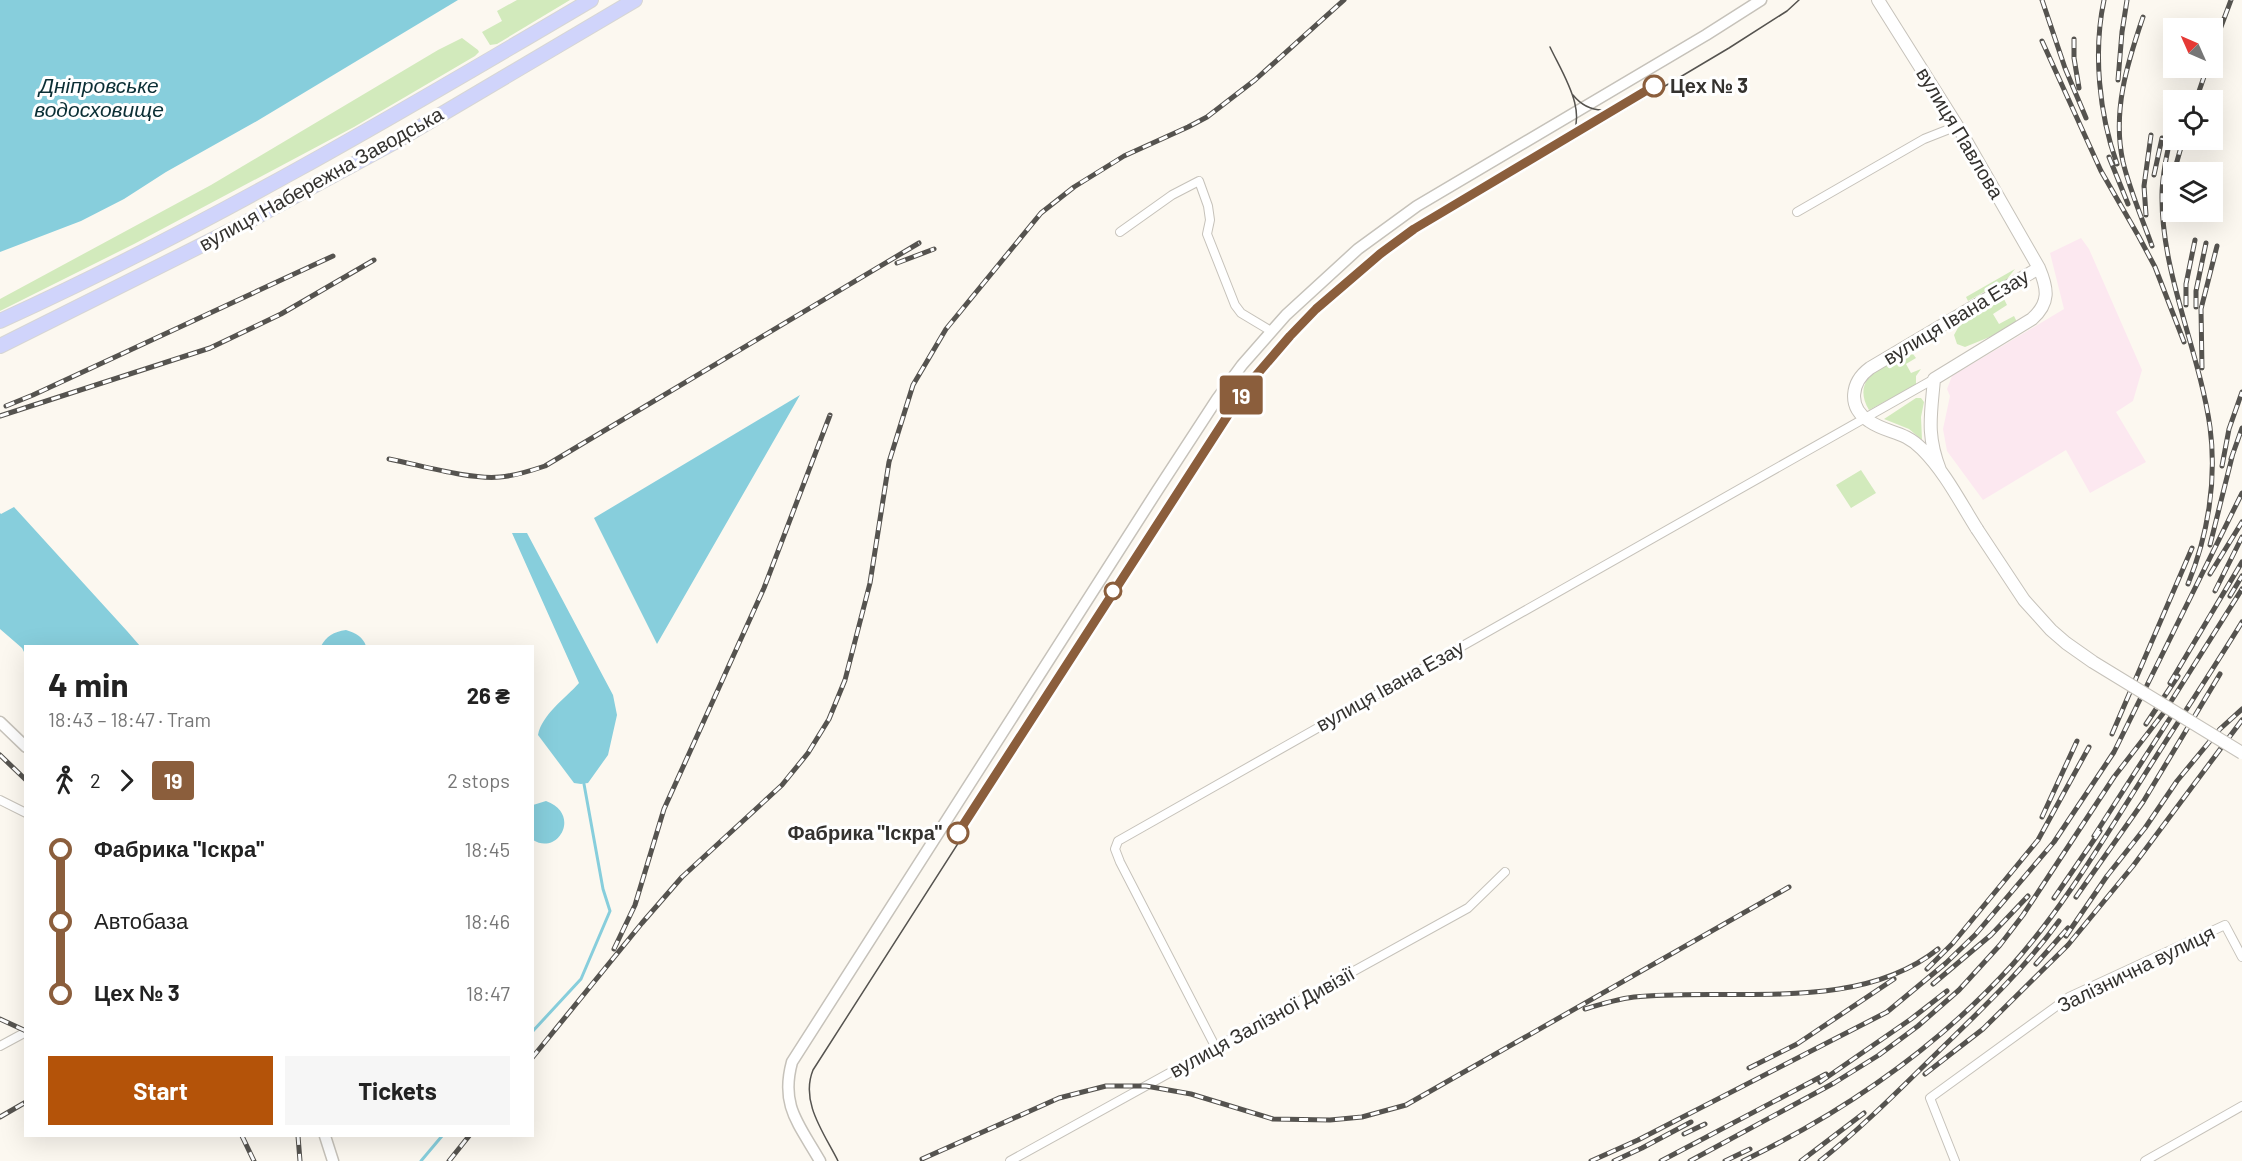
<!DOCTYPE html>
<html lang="en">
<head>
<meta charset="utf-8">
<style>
	:root { --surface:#fff; --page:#f6f6f6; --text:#222; --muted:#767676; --accent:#b45309 }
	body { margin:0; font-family:Barlow,sans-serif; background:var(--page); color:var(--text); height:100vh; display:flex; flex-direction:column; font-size:22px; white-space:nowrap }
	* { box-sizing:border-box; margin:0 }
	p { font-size:20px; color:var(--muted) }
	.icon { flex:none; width:33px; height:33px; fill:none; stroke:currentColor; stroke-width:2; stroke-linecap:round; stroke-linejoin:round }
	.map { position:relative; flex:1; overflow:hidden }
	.details { position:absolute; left:24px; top:645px; width:510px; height:492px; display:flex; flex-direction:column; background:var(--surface); border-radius:0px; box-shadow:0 6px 24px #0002 }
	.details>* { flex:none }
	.badge { padding:0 12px; border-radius:4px; font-size:21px; line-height:39px }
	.needle { width:39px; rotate:315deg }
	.buttons { position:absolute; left:2163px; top:18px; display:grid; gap:12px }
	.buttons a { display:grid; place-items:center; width:60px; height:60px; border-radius:0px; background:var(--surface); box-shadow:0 6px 24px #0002; font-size:30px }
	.map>.badge { position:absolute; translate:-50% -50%; box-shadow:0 0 0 3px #fff }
	.legs { display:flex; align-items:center; gap:9px; height:66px; padding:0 24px; font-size:20px }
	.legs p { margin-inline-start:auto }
	.headline { display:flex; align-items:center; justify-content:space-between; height:102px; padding:0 24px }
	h1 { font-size:33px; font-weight:700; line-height:45px }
	.button { display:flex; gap:12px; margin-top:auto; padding:12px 24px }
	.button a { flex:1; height:69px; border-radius:0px; background:var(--accent); color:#fff; font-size:24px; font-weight:700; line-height:69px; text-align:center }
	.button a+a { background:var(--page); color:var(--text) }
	ul { padding:0 24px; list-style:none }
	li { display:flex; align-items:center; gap:21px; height:72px; font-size:22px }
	li i { display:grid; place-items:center; width:9px; height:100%; margin:0 8px; background:currentColor }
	li i::after { content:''; width:15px; height:15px; margin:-8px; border:4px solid; border-radius:50%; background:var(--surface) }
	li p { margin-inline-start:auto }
	li:first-child i { background:linear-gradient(#0000 50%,currentColor 0) }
	li:last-child i { background:linear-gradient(currentColor 50%,#0000 0) }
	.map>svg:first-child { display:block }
	.commercial { fill:#fce8f0 }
	.green { fill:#d2eabc }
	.water { fill:#87cedc }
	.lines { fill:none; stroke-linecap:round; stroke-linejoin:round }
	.stream { stroke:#87cedc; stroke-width:3 }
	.minor-casing { stroke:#c6c2ba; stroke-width:10 }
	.tertiary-casing { stroke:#c6c2ba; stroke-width:13 }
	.secondary-casing { stroke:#c6c2ba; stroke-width:14 }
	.primary-casing { stroke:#d6d6d5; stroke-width:16 }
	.minor { stroke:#fff; stroke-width:8 }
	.tertiary { stroke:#fff; stroke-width:10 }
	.secondary { stroke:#fff; stroke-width:12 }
	.primary { stroke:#d0d4fb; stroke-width:14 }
	.tram { stroke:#55534f; stroke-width:1.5 }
	.rail-casing { stroke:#55534f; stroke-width:5 }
	.rail { stroke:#fff; stroke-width:3; stroke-dasharray:9; stroke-linecap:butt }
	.secondary-bridge-casing { stroke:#c6c2ba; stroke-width:14; stroke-linecap:butt }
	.secondary-bridge { stroke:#fff; stroke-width:12 }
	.line-1-casing { stroke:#fff; stroke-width:14 }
	.line-1 { stroke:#8b5e3c; stroke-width:9 }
	.stop-1-dot { fill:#fff; stroke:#8b5e3c; stroke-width:3 }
	.labels { text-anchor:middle; stroke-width:6; stroke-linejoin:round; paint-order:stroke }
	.stop-label { font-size:20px; font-weight:bold; fill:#34322f; stroke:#fff; text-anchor:start }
	.street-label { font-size:20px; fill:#34322f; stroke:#fff }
	.water-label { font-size:21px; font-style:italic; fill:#0b2f35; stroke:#fff }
</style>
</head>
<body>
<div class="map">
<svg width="2242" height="1161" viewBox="0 0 2242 1161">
	<rect width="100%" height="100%" fill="#fcf8f0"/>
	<!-- commercial -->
	<path class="commercial" d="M2081,238L2089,249L2142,370L2133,401L2116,412L2146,462L2090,493L2066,450L1983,500L1947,451L1943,429L1950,396L1947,389L1952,376L2064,309L2050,253Z"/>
	<!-- green -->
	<path class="green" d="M517,0H570L497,44L490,45L482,32L502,21L497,11Z
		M462,38L478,50L479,52L475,56L354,127L134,244L0,311V299L211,185L438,50Z
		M2015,269L2007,279L1968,301L1966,297Z
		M2004,299L2007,305L1993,314L1999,324L2014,316L2017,322L1997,334L1965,347L1957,344L1954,335L1959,326Z
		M1913,354L1916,358L1906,364L1911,373L1921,369L1916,376V385L1869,410C1849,376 1887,364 1913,354Z
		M1916,398H1921L1924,402L1921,417L1922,440L1909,429L1884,419Z
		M1861,470L1876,493L1851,508L1836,485Z"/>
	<!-- water -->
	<path class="water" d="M0,0H458L257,121L166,172L124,199L81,221L0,252Z
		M800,395L657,644L594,518Z
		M14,507L127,631L140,646H26L25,654L22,648L0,629V513L1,514Z
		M512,533H527L613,695L617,715L608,755L588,783L581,784L574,783L538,735C542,714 566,698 579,683Z
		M346,630C356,633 363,637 366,646H321C327,636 333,632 346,630Z
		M546,801C582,814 558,856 533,840V805Z"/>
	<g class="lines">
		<!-- stream -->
		<path class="stream" d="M532,1032L581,979L610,911L603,889L584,784
			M421,1161L442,1136"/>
		<defs>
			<path id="minor" d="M1797,212L1924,139L1957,126
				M1120,232L1172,195L1199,181L1208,206L1210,220L1207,234L1235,305L1241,313L1271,331
				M0,800L26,813
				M0,1046L26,1032
				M1216,1048L1120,862L1115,849L1118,841L1934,379
				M1010,1161L1468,908L1505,872
				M1955,1161L1930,1098L2054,1008L2069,997L2225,925L2242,957
				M2145,1161L2242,1106"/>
			<path id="tertiary" d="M0,722L26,747
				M325,1136L333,1161
				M820,1161C799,1124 780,1106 792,1062L1157,491L1217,399L1242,365L1286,315L1358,249L1417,206L1706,35L1761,0"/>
			<path id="secondary" d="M1878,0L1961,132L2039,268C2048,289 2050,303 2032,319L1934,379C1931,415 1926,434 1940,470
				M1977,529C1960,502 1945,472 1922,449C1903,430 1888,434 1869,421C1847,407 1851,382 1870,368L2039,268"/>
			<path id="primary" d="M0,321C204,228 398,114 591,0
				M0,346L232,230L393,143L635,0"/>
		</defs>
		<!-- minor casing -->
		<use href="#minor" class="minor-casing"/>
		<!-- tertiary casing -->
		<use href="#tertiary" class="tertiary-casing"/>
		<!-- secondary casing -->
		<use href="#secondary" class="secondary-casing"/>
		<!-- primary casing -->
		<use href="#primary" class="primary-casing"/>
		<!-- minor -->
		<use href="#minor" class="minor"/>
		<!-- tertiary -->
		<use href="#tertiary" class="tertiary"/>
		<!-- secondary -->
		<use href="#secondary" class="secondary"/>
		<!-- primary -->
		<use href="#primary" class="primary"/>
		<!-- tram -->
		<path class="tram" d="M1550,47C1562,73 1591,115 1568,141
			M1573,95C1586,111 1603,113 1621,106
			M838,1161C824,1133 800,1102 813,1070L1231,417L1251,389L1291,341L1320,312L1383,257L1418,233L1729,48L1787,11L1799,0"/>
		<defs>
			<path id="rail" d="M2042,0L2065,68L2086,118
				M2104,0C2093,52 2099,114 2117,164
				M2143,17C2127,64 2112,112 2123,162C2130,191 2142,218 2152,246
				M2074,39V58L2079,88
				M2042,41L2101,171L2139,237L2155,267L2184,342
				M2212,51L2231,0
				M2118,80L2122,32L2127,0
				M2196,100L2207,68
				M2170,140C2166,158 2162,176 2162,195C2161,273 2199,350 2210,427C2217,480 2208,535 2188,584
				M2109,157L2128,204
				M2174,172L2183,140
				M2154,175L2162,138
				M2169,208L2174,176
				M2146,215L2144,186L2151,135
				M897,263L934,249
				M2186,305V284L2195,240
				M2196,307V291L2206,243
				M2202,368L2201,309L2217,246
				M6,406L33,395L333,256
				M0,416L210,348L281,314L374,260
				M389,459C420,465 470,480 500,477C515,476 530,471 545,466L919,243
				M2231,459L2242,428
				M2222,466L2229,429L2242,392
				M2210,545L2233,453
				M2210,574L2242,522
				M2215,591L2242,537
				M2230,596L2242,576
				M2170,683L2242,562
				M2146,724L2178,676
				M2112,734L2192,548
				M0,755L26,780
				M2042,817L2077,741
				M2094,836L2172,715
				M2076,897L2143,802L2220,674
				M2054,898L2100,831
				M2066,936L2107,876L2145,828L2177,781L2220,729L2242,709
				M614,949L635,905L664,809L764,588L830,415
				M2036,964L2068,928
				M1927,969L1953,943L2038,840L2089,747
				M1933,984L1991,935L2028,896
				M1585,1009C1601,1004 1618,999 1634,997C1730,987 1857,1014 1938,949
				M0,1019L26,1031
				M532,1058L642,923L682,877L782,785L808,753L829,719L845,680L870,583L889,462L913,385L946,329L1041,213L1074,187L1124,156L1188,127L1207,117L1255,80L1344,0
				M1749,1068L1797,1044L1894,979
				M1925,1074L1983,1029L2068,945L2133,866L2242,720
				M1820,1082L1911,1019L1947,991
				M0,1117L26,1102
				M1684,1134L1705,1124
				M242,1136L254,1161
				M298,1136L300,1161
				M922,1159L1059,1098L1106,1086H1146L1191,1094L1273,1119L1330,1120L1362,1117L1406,1105L1789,887
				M449,1161L469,1136
				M1591,1161L1638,1140L1887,1012L1946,963L1975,935L2054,842L2114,752L2242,493
				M1614,1161L1642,1148L1691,1122
				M1661,1161L1826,1074
				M1690,1161L1834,1083L1879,1055L1918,1026L1959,990L2000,945L2023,915L2114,777L2165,711L2242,589
				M1725,1161L1750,1149
				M1743,1161C1844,1112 1937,1048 2013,964C2062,909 2100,845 2140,782C2173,729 2209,676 2242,622
				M1801,1161L1864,1113
				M1820,1161C1864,1126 1904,1085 1944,1046C1985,1006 2025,968 2059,921"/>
		</defs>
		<!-- rail casing -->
		<use href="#rail" class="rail-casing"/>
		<!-- rail -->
		<use href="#rail" class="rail"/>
		<defs>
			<path id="secondary-bridge" d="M1977,529L2024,600L2051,630L2066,643L2093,662L2242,753"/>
		</defs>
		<!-- secondary-bridge casing -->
		<use href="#secondary-bridge" class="secondary-bridge-casing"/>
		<!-- secondary-bridge -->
		<use href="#secondary-bridge" class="secondary-bridge"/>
	</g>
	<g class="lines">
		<defs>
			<path id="line-1" d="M958,833L1228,415L1247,386L1290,336L1316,309L1380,254L1414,229L1654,86"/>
		</defs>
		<!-- line-1 casing -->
		<use href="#line-1" class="line-1-casing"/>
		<!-- line-1 -->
		<use href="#line-1" class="line-1"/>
	</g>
	<!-- markers -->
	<g class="stop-1-dot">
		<circle cx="1654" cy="86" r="10"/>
		<circle cx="1113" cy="591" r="8"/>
		<circle cx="958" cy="833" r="10"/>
	</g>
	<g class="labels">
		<!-- stop labels -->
		<g class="stop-label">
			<text x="1670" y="93">Цех № 3</text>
			<text x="942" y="840" text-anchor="end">Фабрика "Іскра"</text>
		</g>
		<!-- street labels -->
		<g class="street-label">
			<text transform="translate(1960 133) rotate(59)" y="7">вулиця Павлова</text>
			<text transform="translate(321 179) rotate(-29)" y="7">вулиця Набережна Заводська</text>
			<text transform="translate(1956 317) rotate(-31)" y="7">вулиця Івана Езау</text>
			<text transform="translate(1390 686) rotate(-29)" y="7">вулиця Івана Езау</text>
			<text transform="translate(2136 969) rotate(-26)" y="7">Залізнична вулиця</text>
			<text transform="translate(1262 1022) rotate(-29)" y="7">вулиця Залізної Дивізії</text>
		</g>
		<!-- water labels -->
		<g class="water-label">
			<text x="99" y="93">Дніпровське<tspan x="99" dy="24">водосховище</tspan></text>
		</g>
	</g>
</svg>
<div class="buttons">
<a><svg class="needle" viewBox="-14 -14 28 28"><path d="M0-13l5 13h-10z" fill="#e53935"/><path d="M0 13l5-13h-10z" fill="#767676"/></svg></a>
<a><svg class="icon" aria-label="locate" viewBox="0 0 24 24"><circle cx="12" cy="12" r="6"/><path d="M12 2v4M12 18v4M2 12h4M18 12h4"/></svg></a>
<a><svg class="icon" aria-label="layers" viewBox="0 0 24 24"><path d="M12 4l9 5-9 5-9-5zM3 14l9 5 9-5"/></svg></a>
</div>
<b class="badge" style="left:1241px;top:395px;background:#8b5e3c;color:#fff">19</b>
<section class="details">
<div class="headline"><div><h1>4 min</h1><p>18:43 – 18:47 · Tram</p></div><b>26 ₴</b></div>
<div class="legs"><svg class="icon" aria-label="walk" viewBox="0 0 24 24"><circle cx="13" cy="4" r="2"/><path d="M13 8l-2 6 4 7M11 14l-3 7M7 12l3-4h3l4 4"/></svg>2<svg class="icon" aria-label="forward" viewBox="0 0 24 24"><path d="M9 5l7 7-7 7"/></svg><b class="badge" style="background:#8b5e3c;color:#fff">19</b><p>2 stops</p></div>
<ul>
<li><i style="color:#8b5e3c"></i><b>Фабрика &quot;Іскра&quot;</b><p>18:45</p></li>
<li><i style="color:#8b5e3c"></i><span>Автобаза</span><p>18:46</p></li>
<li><i style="color:#8b5e3c"></i><b>Цех № 3</b><p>18:47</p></li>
</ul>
<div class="button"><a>Start</a><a>Tickets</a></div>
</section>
</div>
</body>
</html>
